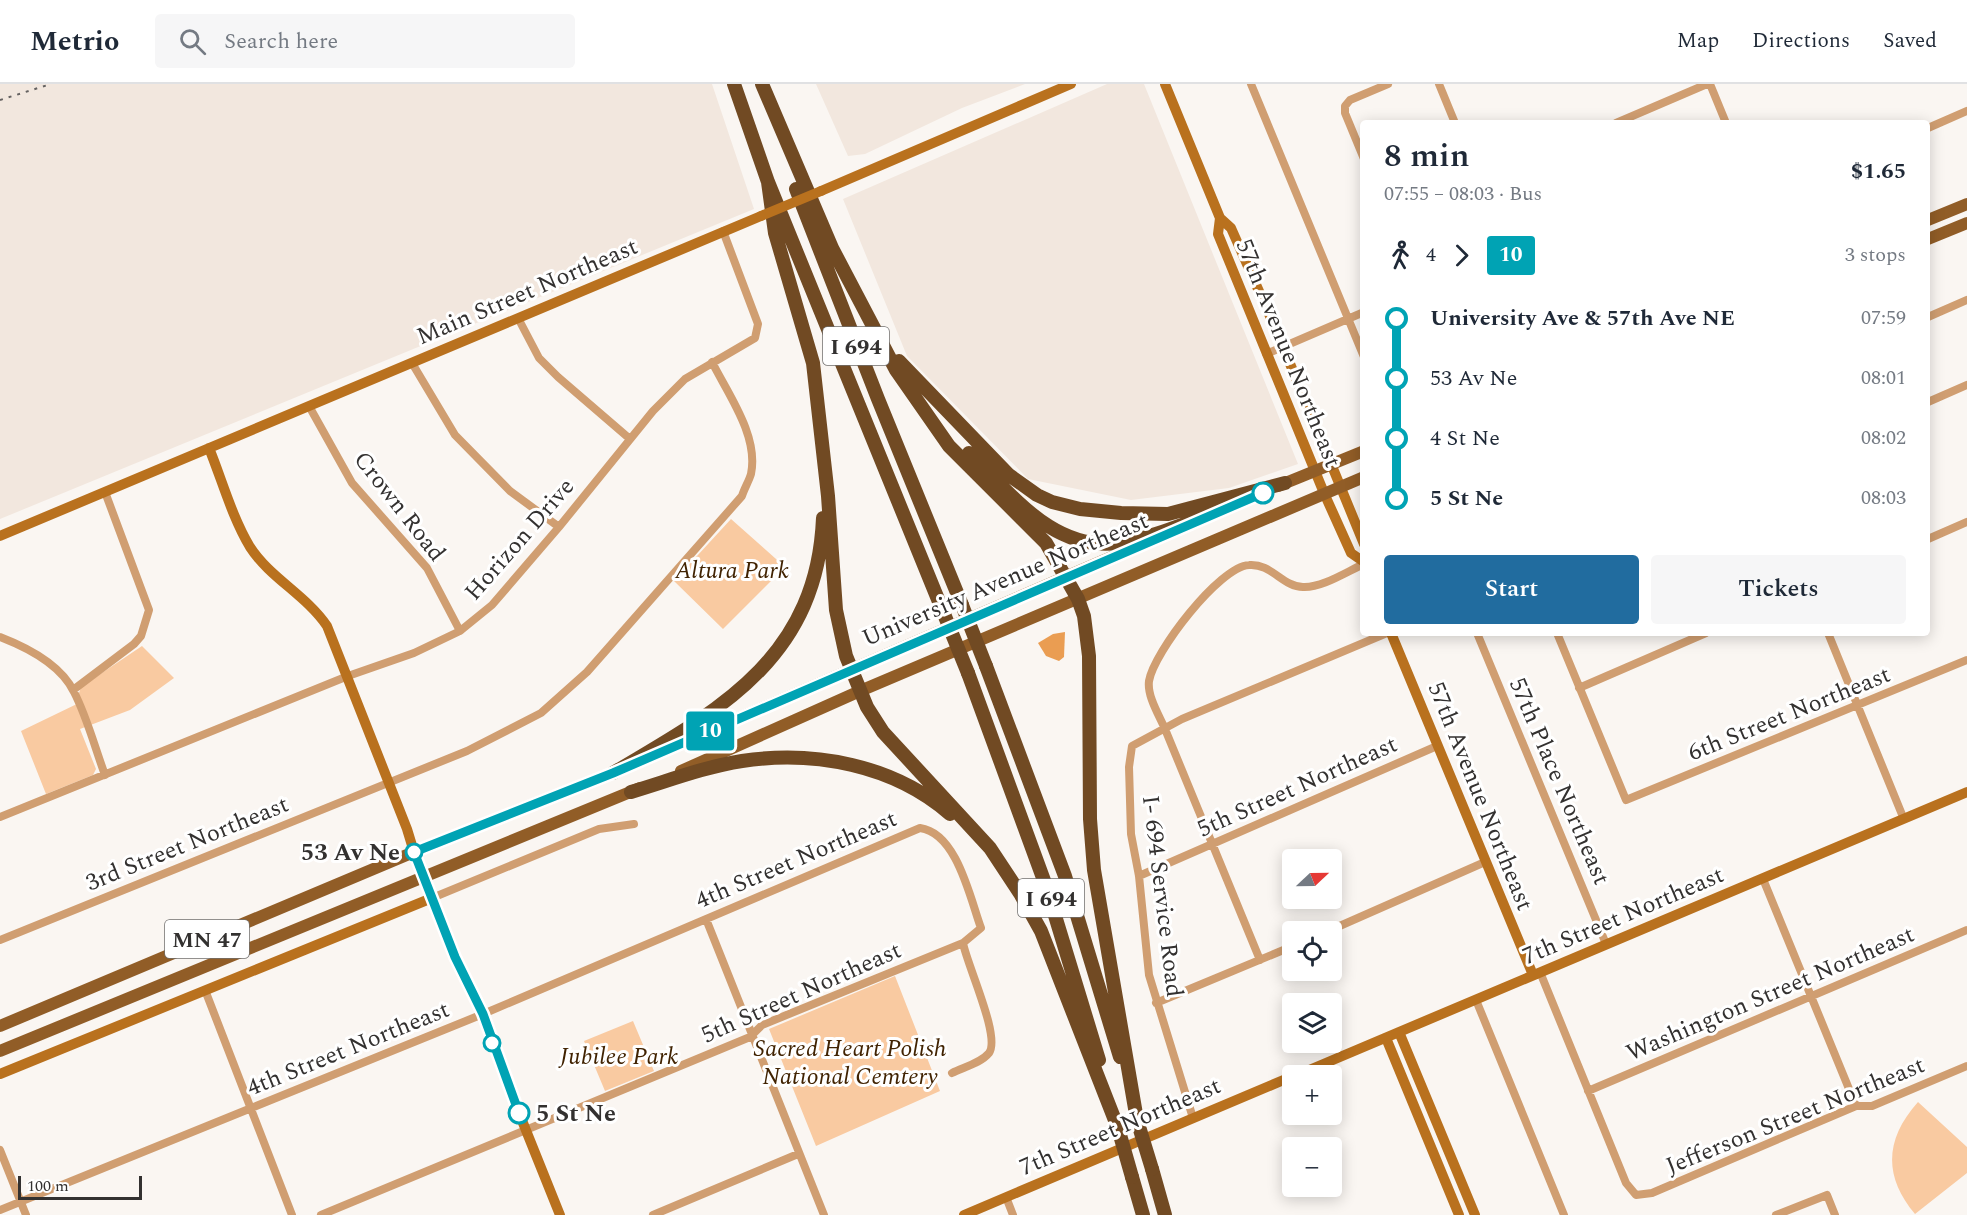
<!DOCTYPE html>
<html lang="en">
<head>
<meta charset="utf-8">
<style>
	:root { --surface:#fff; --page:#f6f6f7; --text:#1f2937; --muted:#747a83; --line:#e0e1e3; --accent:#216c9f }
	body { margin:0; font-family:Spectral,serif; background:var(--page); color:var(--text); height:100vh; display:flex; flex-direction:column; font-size:22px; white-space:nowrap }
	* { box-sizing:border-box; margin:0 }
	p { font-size:20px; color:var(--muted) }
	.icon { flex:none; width:33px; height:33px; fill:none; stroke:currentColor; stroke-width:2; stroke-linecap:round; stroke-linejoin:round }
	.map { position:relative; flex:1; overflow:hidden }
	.drawer { position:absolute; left:1360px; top:36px; width:570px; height:516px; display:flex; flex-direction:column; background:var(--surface); border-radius:6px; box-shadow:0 3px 15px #0003 }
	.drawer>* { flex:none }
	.badge { padding:0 12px; border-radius:4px; font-size:21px; line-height:39px }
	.needle { width:39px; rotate:68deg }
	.buttons { position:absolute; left:1282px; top:765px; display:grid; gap:12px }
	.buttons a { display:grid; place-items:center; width:60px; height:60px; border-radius:6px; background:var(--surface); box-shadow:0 3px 15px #0003; font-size:30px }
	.scale { position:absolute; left:18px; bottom:15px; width:124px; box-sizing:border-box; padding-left:6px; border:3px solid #333130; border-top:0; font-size:16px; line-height:21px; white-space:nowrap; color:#333130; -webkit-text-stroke:4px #fff; paint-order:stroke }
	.map>.badge { position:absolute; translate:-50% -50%; box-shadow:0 0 0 3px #fff }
	.legs { display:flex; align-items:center; gap:9px; height:66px; padding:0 24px; font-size:20px }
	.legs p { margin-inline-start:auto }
	.head { display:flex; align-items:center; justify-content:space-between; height:102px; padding:0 24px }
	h1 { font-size:33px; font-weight:600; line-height:45px }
	.button { display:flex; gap:12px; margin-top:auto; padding:12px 24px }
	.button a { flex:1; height:69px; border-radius:6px; background:var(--accent); color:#fff; font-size:24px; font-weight:600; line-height:69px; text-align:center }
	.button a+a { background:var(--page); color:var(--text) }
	ul { padding:0 24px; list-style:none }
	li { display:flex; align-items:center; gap:21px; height:60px; font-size:22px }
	li i { display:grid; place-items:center; width:9px; height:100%; margin:0 8px; background:currentColor }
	li i::after { content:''; width:15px; height:15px; margin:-8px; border:4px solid; border-radius:50%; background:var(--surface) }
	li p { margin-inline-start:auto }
	li:first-child i { background:linear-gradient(#0000 50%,currentColor 0) }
	li:last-child i { background:linear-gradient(currentColor 50%,#0000 0) }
	header { display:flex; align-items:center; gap:36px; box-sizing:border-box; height:84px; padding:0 30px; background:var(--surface); border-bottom:2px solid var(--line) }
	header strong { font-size:28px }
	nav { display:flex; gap:33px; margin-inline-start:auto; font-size:21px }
	.search { width:420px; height:54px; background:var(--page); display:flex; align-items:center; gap:15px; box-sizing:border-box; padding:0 21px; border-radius:6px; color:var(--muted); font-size:22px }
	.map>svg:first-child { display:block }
	.built { fill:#f2e7de }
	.green { fill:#f9caa1 }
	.forest { fill:#ea9d52 }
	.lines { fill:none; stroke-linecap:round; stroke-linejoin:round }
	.street { stroke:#d09e71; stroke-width:8 }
	.secondary { stroke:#b9711e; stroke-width:10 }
	.primary { stroke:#915d27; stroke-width:12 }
	.highway { stroke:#714a23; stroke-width:14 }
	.rail { stroke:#656261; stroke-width:2; stroke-dasharray:3 6; stroke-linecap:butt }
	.secondary-bridge { stroke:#b9711e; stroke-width:10 }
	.highway-bridge { stroke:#714a23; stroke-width:14 }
	.line-1-casing { stroke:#fff; stroke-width:14 }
	.line-1 { stroke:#00a3b4; stroke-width:9 }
	.stop-1-dot { fill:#fff; stroke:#00a3b4; stroke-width:3 }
	.labels { text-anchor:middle; stroke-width:6; stroke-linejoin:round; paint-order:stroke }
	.shield { fill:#fff; stroke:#706f6e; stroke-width:1.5 }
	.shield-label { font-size:22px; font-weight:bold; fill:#333130 }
	.street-label { font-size:24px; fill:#333130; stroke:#fff }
	.park-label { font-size:24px; font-style:italic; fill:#412302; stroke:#fff }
	.stop-label { font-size:24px; font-weight:bold; fill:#333130; stroke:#fff; text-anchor:end }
</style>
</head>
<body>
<header>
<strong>Metrio</strong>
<div class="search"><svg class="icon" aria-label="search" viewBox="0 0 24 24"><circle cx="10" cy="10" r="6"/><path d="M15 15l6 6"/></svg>Search here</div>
<nav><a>Map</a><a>Directions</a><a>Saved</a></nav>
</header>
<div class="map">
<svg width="1967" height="1131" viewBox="0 0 1967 1131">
	<rect width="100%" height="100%" fill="#faf6f2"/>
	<!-- built -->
	<path class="built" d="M0,0H712L754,125L0,435Z
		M816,0H1025L962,24L865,70L848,72Z
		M1107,0H1144L1298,380L1229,404L1131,416L1028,395L907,272L843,115Z"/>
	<!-- green -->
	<path class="green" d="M731,435L785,483L723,545L674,497Z
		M142,562L174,594L130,626L80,645L96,685L93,691L46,710L21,647L81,618L78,612L81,603Z
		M895,892L940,1007L816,1062L769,945Z
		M633,937L654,987L605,1007L584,957Z
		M1918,1018L1967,1063V1089L1915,1130C1883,1092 1885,1055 1918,1018Z"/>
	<!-- forest -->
	<path class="forest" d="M1065,548L1064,573L1059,577L1046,572L1038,559L1053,550Z"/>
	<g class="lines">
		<!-- street -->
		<path class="street" d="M1251,0L1364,273
			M1439,0L1455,39
			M1710,0L1726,39
			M1616,39L1707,0
			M1928,44L1967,27
			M1364,75L1345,29V22L1350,16L1388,0
			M1928,233L1967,216
			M518,234L539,274L558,293L630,355
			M1266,270L1364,228
			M412,279L455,351L510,407L559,443
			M1928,318L1967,301
			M309,322L352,399L427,484L460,547
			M1928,455L1967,438
			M1477,549L1606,860
			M1557,549L1626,716L1967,576
			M1828,549L1903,733
			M0,553C26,563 61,581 74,608C87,633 95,664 105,691
			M1579,604L1706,549
			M73,606L134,560L141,552L149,526L105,408
			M0,733L348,592L414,569L460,547L492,521L559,443L653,327L685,295L755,254L758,240L723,147
			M1139,792L1437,662
			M1763,795L1856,1022
			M432,814L599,745L634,740
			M706,835L824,1131
			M1326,848L1485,778
			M0,856L467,667L541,629L587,588L742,412C744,405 749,397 751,390C759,352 728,310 712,278
			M1260,876L1165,645C1159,631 1147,612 1149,597C1154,568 1219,483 1249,481C1271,479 1283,503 1303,503C1322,504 1346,488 1364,480
			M1540,888L1626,1099L1636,1111L1652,1109L1856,1022H1872L1967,982
			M205,906L292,1131
			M1476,916L1564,1131
			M1156,919L1293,862
			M952,989C964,983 981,979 989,969C1001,953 967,881 963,859
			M1588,1007L1967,846
			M1193,1034L1149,891L1139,792L1131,750L1129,683L1132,662L1182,635L1387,549
			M0,1066L26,1131
			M1006,1113L1013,1131
			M0,1126L483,930L920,744C957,749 970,814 981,844L963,859L762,941L750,953L321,1131
			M653,1131L798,1070
			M1776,1131L1827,1111L1835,1131"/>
		<!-- secondary -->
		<path class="secondary" d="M1165,0L1220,134L1231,144L1277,248L1364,460
			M821,107L1071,0
			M1220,134L1218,150L1324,409L1351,469L1364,478
			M209,364C222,396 232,433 250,463C270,494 306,511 327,542L407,745L414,768L455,873L483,930L503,989L560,1131
			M0,452L761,132
			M1391,549L1533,891
			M1399,948L1475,1131
			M1386,954L1459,1131
			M0,990L432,814
			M1295,992L1967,708
			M964,1131L1293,992"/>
		<!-- primary -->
		<path class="primary" d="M1928,136L1967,120
			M1928,155L1967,139
			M1278,402L1364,367
			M1203,434L1259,410
			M647,674L1151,456
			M681,687L860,607L1364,393
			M0,942L421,765L620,686
			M0,967L640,704"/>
		<!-- highway -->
		<path class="highway" d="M734,0L768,98L944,530
			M762,0L832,164L896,286L949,362L1046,459L1078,515L1084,532L1089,572L1090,735L1094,786L1137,1036
			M768,98L775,149L813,279L828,412L836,526L846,572L867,623L883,648L990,764L1021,811L1041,847L1118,1044
			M796,105L878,315L962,521
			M899,277L1009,391L1037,411L1052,418L1080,425L1121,429L1168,430L1285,399
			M969,369C1013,412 1056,471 1124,458C1154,453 1183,440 1212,430
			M986,582L1065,792L1120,973
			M968,589L1046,802L1099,976
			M613,689C720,626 817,574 823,434
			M631,708C668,697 704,683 742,677C814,666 894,681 950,730
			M1152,1085L1165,1131
			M1132,1093L1143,1131"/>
		<!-- rail -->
		<path class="rail" d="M0,16L51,0"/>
		<!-- secondary-bridge -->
		<path class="secondary-bridge" d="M761,132L821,107"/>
		<!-- highway-bridge -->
		<path class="highway-bridge" d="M962,521L986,582
			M944,530L968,589
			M1137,1036L1152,1085
			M1118,1044L1132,1093"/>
	</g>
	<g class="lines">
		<defs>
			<path id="line-1" d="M519,1029L483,930L455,873L414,768L613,689L1263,409"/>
		</defs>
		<!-- line-1 casing -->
		<use href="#line-1" class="line-1-casing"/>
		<!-- line-1 -->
		<use href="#line-1" class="line-1"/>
	</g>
	<!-- markers -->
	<g class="stop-1-dot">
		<circle cx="1263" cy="409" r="10"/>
		<circle cx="414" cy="768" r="8"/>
		<circle cx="492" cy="959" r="8"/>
		<circle cx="519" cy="1029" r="10"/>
	</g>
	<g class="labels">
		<!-- shield labels -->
		<g class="shield">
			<rect x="823" y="243" width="66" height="38" rx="4.5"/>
			<rect x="1018" y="795" width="66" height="38" rx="4.5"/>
			<rect x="165" y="836" width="84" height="38" rx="4.5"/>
		</g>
		<g class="shield-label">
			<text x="856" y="270">I 694</text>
			<text x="1051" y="822">I 694</text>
			<text x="207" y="863">MN 47</text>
		</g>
		<!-- street labels -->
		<g class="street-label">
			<text transform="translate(527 207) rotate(-23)" y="8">Main Street Northeast</text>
			<text transform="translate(1289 269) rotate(68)" y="8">57th Avenue Northeast</text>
			<text transform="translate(400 422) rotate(52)" y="8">Crown Road</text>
			<text transform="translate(519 455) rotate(-49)" y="8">Horizon Drive</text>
			<text transform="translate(1005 495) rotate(-23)" y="8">University Avenue Northeast</text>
			<text transform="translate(1789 629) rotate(-22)" y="8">6th Street Northeast</text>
			<text transform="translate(1560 697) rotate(67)" y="8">57th Place Northeast</text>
			<text transform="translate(1297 702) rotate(-24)" y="8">5th Street Northeast</text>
			<text transform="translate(1481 712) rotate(68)" y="8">57th Avenue Northeast</text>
			<text transform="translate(187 759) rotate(-22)" y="8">3rd Street Northeast</text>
			<text transform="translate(796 775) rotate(-23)" y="8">4th Street Northeast</text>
			<text transform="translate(1163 812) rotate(83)" y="8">I- 694 Service Road</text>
			<text transform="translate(1623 831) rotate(-23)" y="8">7th Street Northeast</text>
			<text transform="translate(801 908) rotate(-24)" y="8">5th Street Northeast</text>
			<text transform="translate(1770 909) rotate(-23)" y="8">Washington Street Northeast</text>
			<text transform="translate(348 964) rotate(-22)" y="8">4th Street Northeast</text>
			<text transform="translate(1795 1031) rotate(-22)" y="8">Jefferson Street Northeast</text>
			<text transform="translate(1120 1042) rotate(-23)" y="8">7th Street Northeast</text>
		</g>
		<!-- park labels -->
		<g class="park-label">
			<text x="732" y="494">Altura Park</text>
			<text x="850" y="972">Sacred Heart Polish<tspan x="850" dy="28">National Cemtery</tspan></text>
			<text x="619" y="980">Jubilee Park</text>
		</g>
		<!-- stop labels -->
		<g class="stop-label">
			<text x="400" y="776">53 Av Ne</text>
			<text x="536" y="1037" text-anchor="start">5 St Ne</text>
		</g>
	</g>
</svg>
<div class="buttons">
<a><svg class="needle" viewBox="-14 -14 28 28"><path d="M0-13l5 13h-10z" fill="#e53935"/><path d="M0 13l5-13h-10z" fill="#747a83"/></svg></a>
<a><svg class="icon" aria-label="locate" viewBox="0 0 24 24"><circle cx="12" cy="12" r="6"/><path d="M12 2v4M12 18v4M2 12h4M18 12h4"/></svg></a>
<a><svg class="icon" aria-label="layers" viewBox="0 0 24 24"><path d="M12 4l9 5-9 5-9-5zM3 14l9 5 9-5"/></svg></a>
<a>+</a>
<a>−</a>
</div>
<div class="scale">100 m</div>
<b class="badge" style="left:710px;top:647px;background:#00a3b4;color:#fff">10</b>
<section class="drawer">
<div class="head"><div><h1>8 min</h1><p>07:55 – 08:03 · Bus</p></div><b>$1.65</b></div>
<div class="legs"><svg class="icon" aria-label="walk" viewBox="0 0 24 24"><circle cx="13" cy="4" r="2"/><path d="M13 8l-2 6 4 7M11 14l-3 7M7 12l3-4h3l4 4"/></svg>4<svg class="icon" aria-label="forward" viewBox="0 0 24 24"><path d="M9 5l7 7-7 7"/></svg><b class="badge" style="background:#00a3b4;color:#fff">10</b><p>3 stops</p></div>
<ul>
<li><i style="color:#00a3b4"></i><b>University Ave &amp; 57th Ave NE</b><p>07:59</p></li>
<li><i style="color:#00a3b4"></i><span>53 Av Ne</span><p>08:01</p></li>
<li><i style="color:#00a3b4"></i><span>4 St Ne</span><p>08:02</p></li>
<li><i style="color:#00a3b4"></i><b>5 St Ne</b><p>08:03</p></li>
</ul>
<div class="button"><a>Start</a><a>Tickets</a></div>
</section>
</div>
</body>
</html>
